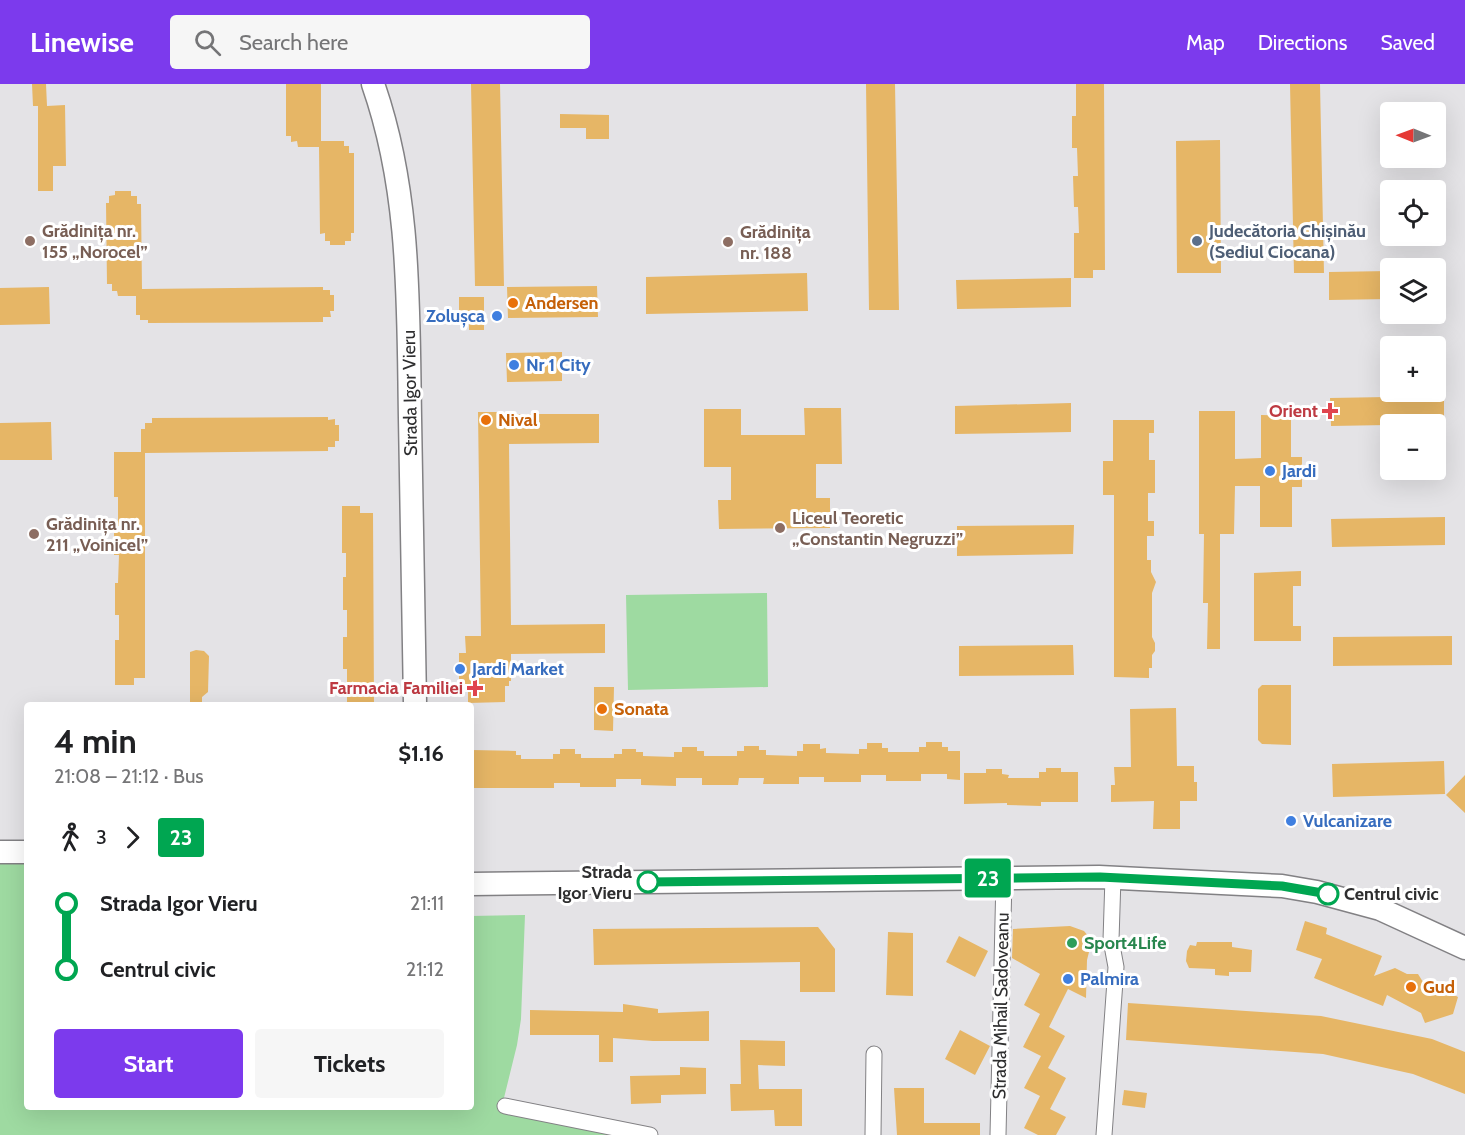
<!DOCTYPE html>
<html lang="en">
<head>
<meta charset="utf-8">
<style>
	:root { --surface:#fff; --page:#f6f6f6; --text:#202124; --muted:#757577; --accent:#7c3aed }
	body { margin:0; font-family:Cabin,sans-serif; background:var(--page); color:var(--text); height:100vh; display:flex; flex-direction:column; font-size:22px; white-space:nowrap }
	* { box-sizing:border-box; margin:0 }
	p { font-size:20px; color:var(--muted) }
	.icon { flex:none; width:33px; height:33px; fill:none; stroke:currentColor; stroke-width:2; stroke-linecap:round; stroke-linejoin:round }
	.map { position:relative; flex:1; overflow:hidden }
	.details { position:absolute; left:24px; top:618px; width:450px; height:408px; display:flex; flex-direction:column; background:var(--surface); border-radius:6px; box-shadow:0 6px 24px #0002 }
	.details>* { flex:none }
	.badge { padding:0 12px; border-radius:4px; font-size:21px; line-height:39px }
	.needle { width:39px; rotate:271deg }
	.fabs { position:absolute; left:1380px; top:18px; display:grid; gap:12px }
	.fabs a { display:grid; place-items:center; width:66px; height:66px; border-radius:6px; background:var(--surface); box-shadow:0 6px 24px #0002; font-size:30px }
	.map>.badge { position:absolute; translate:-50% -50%; box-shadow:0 0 0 3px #fff }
	.legs { display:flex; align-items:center; gap:9px; height:66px; padding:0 30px; font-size:20px }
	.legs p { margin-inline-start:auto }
	.summary { display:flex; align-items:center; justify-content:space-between; height:102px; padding:0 30px }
	h1 { font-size:33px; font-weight:700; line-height:45px }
	.cta { display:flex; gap:12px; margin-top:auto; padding:12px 30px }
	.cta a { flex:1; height:69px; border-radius:6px; background:var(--accent); color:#fff; font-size:24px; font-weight:700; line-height:69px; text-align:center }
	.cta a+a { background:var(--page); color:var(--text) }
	ul { padding:0 30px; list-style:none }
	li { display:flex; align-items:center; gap:21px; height:66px; font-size:22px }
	li i { display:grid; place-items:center; width:9px; height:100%; margin:0 8px; background:currentColor }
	li i::after { content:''; width:15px; height:15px; margin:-8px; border:4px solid; border-radius:50%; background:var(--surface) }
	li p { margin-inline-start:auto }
	li:first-child i { background:linear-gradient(#0000 50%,currentColor 0) }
	li:last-child i { background:linear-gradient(currentColor 50%,#0000 0) }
	header { display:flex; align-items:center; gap:36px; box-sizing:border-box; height:84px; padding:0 30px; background:var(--accent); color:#fff }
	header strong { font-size:28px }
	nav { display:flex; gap:33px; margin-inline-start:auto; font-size:21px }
	.search { width:420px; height:54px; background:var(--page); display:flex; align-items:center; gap:15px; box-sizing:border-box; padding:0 21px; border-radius:6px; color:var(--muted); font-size:22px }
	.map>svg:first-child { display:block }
	.green { fill:#9edaa1 }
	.building { fill:#e6b666 }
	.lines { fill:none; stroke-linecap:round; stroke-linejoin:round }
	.street-casing { stroke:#828184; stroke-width:17 }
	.secondary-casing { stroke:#828184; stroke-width:25 }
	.street { stroke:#fff; stroke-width:15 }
	.secondary { stroke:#fff; stroke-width:22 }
	.line-1-casing { stroke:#fff; stroke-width:14 }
	.line-1 { stroke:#00a651; stroke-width:9 }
	.education-dot { fill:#8d6e63; stroke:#fff; stroke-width:2 }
	.service-dot { fill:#5c6f8a; stroke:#fff; stroke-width:2 }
	.food-dot { fill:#e8710a; stroke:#fff; stroke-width:2 }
	.shop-dot { fill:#3f7fe0; stroke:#fff; stroke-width:2 }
	.health-dot { fill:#e0444e; stroke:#fff; stroke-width:2 }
	.stop-1-dot { fill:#fff; stroke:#00a651; stroke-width:3 }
	.leisure-dot { fill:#2e9e5b; stroke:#fff; stroke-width:2 }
	.labels { text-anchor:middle; stroke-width:6; stroke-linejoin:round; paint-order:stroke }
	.education-label { font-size:18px; font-weight:bold; fill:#785e54; stroke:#fff; text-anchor:start }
	.service-label { font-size:18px; font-weight:bold; fill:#4e5e75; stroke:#fff; text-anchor:start }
	.food-label { font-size:18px; font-weight:bold; fill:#c56008; stroke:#fff; text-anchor:start }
	.shop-label { font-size:18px; font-weight:bold; fill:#366cbe; stroke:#fff; text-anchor:start }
	.street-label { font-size:18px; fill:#2e2e2f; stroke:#fff }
	.health-label { font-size:18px; font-weight:bold; fill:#be3a42; stroke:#fff; text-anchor:end }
	.stop-label { font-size:18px; font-weight:bold; fill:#2e2e2f; stroke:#fff; text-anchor:end }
	.leisure-label { font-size:18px; font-weight:bold; fill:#27864d; stroke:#fff; text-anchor:start }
</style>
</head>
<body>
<header>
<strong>Linewise</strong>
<div class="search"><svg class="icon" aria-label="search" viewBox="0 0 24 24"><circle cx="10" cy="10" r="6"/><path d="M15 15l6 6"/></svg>Search here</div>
<nav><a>Map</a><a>Directions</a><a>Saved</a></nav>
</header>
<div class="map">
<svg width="1465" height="1051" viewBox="0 0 1465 1051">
	<rect width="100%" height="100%" fill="#e4e3e6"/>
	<!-- green -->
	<path class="green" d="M767,509L768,603L628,606L626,511Z
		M27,759V1023H471V832L525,831L521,935L517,961L501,1026L616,1051H0V760Z"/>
	<!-- building -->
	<path class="building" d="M32,0H46L47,22L65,21L66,82H53V107H38V22H33Z
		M286,0H321V57H344V62H349V69H354V149H351V157H345V161H330V157H325V149L320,150L319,63H298L297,57L291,58V52H286Z
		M471,0H500L504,202H475Z
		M866,0H895L899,226H869Z
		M1076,0H1104L1105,186H1093V194H1074V149H1079L1078,123H1074L1073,92H1078L1077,64H1072V32H1076Z
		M1290,0H1320L1324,189H1294Z
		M560,30L609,31V55H586V44H560Z
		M1220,56L1221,189H1177L1176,57Z
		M115,107H131V112H137V120H141L142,205L323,203V206H330V211H334V227H330L331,233H323V238L148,239V236H140V231H136V212H118L117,207H112V200H107L106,119H109V112L115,111Z
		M1390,187V215L1329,216V188Z
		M807,189L808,227L646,230V193Z
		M1071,194V223L957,225L956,196Z
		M597,202L598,233L508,234L507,203Z
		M49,203L50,240L0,241V204Z
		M459,213H484V246H469V234H459Z
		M562,268V297L507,298L506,269Z
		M1444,312V340L1331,342L1330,314Z
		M1071,319V348L955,350V322Z
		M804,324H841L842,380H816V414H830V444L719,445L718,416H731V383H704V325H741V351H805Z
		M1199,327H1235V375L1261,374V331L1291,332V373H1302V403H1292V443H1260V402H1235L1234,450H1220V565H1207L1208,519H1203L1204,450H1199Z
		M478,328H507V330H599V359L509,360L511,541L605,540V569L511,570V597H509V602H505V618L468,619V604H459V569H466L465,552H481Z
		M328,333V336L335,335V341H339V357H335V363H328V367L145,369V594H134V601H115V556H119V531H115V499H118L119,471H114V439H118V413H114V368H141V345H145V339H152V334Z
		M1113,336H1154V349H1149V376H1155V409H1148V437H1154V452H1147V476H1151V488L1156,498L1152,509V553L1155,559V567L1152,571V584H1149V594L1114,593V411H1103V377H1113Z
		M51,338L52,376H0V339Z
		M342,422H360V429H373L374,621H347V585H343V553H347V526H343V493H346V469H342Z
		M1445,433V461L1332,463L1331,435Z
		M1074,441L1073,470L957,472V442Z
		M1301,487V502H1293V542H1301V557H1254V489Z
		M1452,552V581L1333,582V553Z
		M1073,561L1074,591L959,592V562Z
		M196,566L204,567L209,572L208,608L202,613V621H190V568Z
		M1262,601H1291V661L1262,660L1258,656V605Z
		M594,603H614L613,647L594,646Z
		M1176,624L1177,682H1194V698H1197V717H1180V745H1153L1154,717L1111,718V701H1115L1114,683H1131L1130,625Z
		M926,658H942V663H948V667H960V696L947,695V690H921V697H886V691H861V698H824V693H799V700H763L764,694H739L738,701H702V694H676V702L641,701V695H616V703H580V699H554V704H471V666L516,667V671H521V675H553V670H560V665H575V670H581V674H614V670H622V665H636V668H643V672L674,673V668H682V663H697V667H704V672H737V667H744V662H759V666H766V671L797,672V667H803V660H820V665L826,664V669L859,670V665H867V659H882V664H888V668H919V663H926Z
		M1444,677L1445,710L1333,713L1332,680Z
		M1046,684H1061V688H1078V718H1041V722L1007,721V719L964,720V689H986V685H1002V690L1009,691L1008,694H1039V688H1046Z
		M1465,691V729L1446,711Z
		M1305,837L1327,844L1326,850L1382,872L1374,892L1395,884L1407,890H1418L1423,898L1434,904L1439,903L1458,913L1453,930L1425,939L1421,929L1387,911L1383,922L1314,894L1322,875L1296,866Z
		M1070,842L1084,847L1089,853L1091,860L1087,876L1086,914L1068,905L1049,943L1065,952L1048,984L1066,994L1050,1025L1066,1033L1056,1051H1038L1024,1044L1040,1012L1024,1004L1041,972L1023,963L1040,930L1024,921L1040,890L1012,874L1013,845Z
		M818,843L835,865V908H800V878L594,881L593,845Z
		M888,848L913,849V912L886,911Z
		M959,852L988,867L975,893L946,878Z
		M1197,858H1232V863L1252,866L1251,888H1229V892L1215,891V885L1189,884L1186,877L1187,867L1190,861L1196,862Z
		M1128,919L1321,932L1432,955L1465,968V1010L1413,990L1323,970L1126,956Z
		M623,920L658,925V929L709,927V957H653L613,954V978H599V951H530V926L623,928Z
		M960,946L990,962L975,991L945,975Z
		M740,956L785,957V982L758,981L759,1005H802V1042H775L774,1026L731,1027L730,1000H741Z
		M680,983L706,984V1010L661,1011V1019L631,1020L630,992L680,991Z
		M894,1004H924V1039H980V1051H897Z
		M1124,1006L1147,1009L1145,1024L1122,1021Z"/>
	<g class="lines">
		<defs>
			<path id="street" d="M505,1022L650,1051
				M873,1051L874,970
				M998,1051L1004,794
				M1104,1051L1116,883L1111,856L1113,793"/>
			<path id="secondary" d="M373,0C411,108 408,221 410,334C411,429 414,525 415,621
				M0,768H27
				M471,800L1099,793L1282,802L1317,808L1380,825L1465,864"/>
		</defs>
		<!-- street casing -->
		<use href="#street" class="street-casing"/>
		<!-- secondary casing -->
		<use href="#secondary" class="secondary-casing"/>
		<!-- street -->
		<use href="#street" class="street"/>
		<!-- secondary -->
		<use href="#secondary" class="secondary"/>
	</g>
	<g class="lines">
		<defs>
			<path id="line-1" d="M648,798L1100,793L1282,802L1328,810"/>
		</defs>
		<!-- line-1 casing -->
		<use href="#line-1" class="line-1-casing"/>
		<!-- line-1 -->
		<use href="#line-1" class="line-1"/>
	</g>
	<!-- markers -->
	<g class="education-dot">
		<circle cx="30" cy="157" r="6"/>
		<circle cx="728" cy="158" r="6"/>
		<circle cx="780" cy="444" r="6"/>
		<circle cx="34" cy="450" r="6"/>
	</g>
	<circle class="service-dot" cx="1197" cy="157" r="6"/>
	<g class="food-dot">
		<circle cx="513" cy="219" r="6"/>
		<circle cx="486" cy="336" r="6"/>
		<circle cx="602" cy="625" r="6"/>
		<circle cx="1411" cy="903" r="6"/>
	</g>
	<g class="shop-dot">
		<circle cx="497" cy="232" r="6"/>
		<circle cx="514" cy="281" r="6"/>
		<circle cx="1270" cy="387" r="6"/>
		<circle cx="460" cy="585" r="6"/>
		<circle cx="1291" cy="737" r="6"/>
		<circle cx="1068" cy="895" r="6"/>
	</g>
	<g class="health-dot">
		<path d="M1327 318h6v6h6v6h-6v6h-6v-6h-6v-6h6z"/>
		<path d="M472 595h6v6h6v6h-6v6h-6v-6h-6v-6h6z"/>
	</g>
	<g class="stop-1-dot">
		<circle cx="648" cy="798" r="10"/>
		<circle cx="1328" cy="810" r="10"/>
	</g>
	<circle class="leisure-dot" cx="1072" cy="859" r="6"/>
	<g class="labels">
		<!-- education labels -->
		<g class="education-label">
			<text x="42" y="153">Grădinița nr.<tspan x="42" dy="21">155 „Norocel”</tspan></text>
			<text x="740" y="154">Grădinița<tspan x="740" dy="21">nr. 188</tspan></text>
			<text x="792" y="440">Liceul Teoretic<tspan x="792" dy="21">„Constantin Negruzzi”</tspan></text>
			<text x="46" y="446">Grădinița nr.<tspan x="46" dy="21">211 „Voinicel”</tspan></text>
		</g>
		<!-- service labels -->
		<g class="service-label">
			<text x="1209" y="153">Judecătoria Chișinău<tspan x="1209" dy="21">(Sediul Ciocana)</tspan></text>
		</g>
		<!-- food labels -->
		<g class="food-label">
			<text x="525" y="225">Andersen</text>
			<text x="498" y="342">Nival</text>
			<text x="614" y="631">Sonata</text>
			<text x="1423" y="909">Gud</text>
		</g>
		<!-- shop labels -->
		<g class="shop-label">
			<text x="485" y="238" text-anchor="end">Zolușca</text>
			<text x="526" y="287">Nr 1 City</text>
			<text x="1282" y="393">Jardi</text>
			<text x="472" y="591">Jardi Market</text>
			<text x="1303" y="743">Vulcanizare</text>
			<text x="1080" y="901">Palmira</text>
		</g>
		<!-- street labels -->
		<g class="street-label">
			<text transform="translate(410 309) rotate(-91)" y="6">Strada Igor Vieru</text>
			<text transform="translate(1001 922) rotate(-89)" y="6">Strada Mihail Sadoveanu</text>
		</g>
		<!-- health labels -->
		<g class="health-label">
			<text x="1318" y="333">Orient</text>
			<text x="463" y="610">Farmacia Familiei</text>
		</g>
		<!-- stop labels -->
		<g class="stop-label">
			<text x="632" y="794">Strada<tspan x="632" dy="21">Igor Vieru</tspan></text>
			<text x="1344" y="816" text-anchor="start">Centrul civic</text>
		</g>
		<!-- leisure labels -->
		<g class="leisure-label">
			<text x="1084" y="865">Sport4Life</text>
		</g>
	</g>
</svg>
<div class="fabs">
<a><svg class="needle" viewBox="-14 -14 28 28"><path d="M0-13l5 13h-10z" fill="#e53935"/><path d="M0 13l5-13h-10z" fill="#757577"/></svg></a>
<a><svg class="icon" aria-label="locate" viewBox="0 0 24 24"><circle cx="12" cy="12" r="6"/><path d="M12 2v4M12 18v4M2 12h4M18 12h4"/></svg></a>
<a><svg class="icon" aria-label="layers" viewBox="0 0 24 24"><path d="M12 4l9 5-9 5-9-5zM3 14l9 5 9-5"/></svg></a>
<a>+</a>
<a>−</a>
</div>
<b class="badge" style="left:988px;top:794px;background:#00a651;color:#fff">23</b>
<section class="details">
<div class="summary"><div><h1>4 min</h1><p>21:08 – 21:12 · Bus</p></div><b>$1.16</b></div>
<div class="legs"><svg class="icon" aria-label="walk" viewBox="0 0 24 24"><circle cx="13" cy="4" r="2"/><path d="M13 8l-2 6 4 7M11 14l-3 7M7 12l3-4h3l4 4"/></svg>3<svg class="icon" aria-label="forward" viewBox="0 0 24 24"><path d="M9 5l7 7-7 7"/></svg><b class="badge" style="background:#00a651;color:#fff">23</b></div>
<ul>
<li><i style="color:#00a651"></i><b>Strada Igor Vieru</b><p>21:11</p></li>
<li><i style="color:#00a651"></i><b>Centrul civic</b><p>21:12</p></li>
</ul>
<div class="cta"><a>Start</a><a>Tickets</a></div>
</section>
</div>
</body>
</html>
